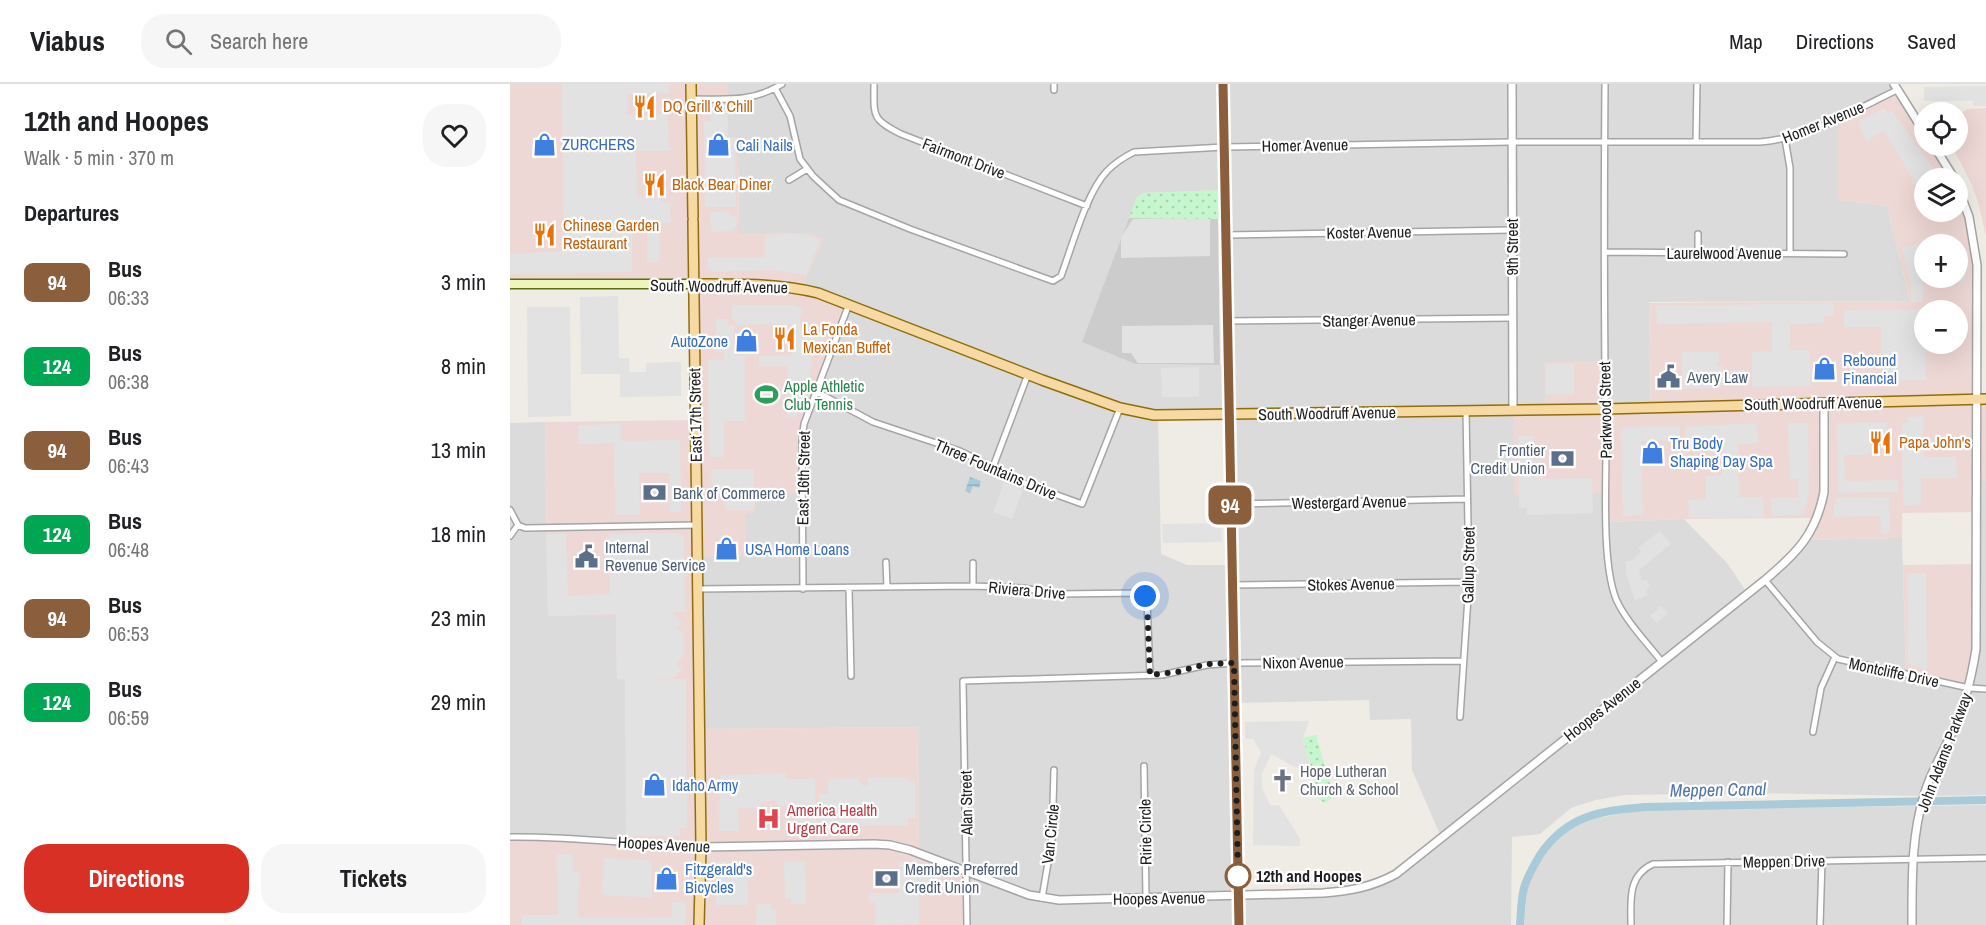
<!DOCTYPE html>
<html lang="en">
<head>
<meta charset="utf-8">
<style>
	:root { --surface:#fff; --page:#f6f6f6; --text:#202124; --muted:#757577; --line:#e0e0e0; --accent:#d93025 }
	body { margin:0; font-family:"Archivo Narrow",sans-serif; background:var(--page); color:var(--text); height:100vh; display:flex; flex-direction:column; font-size:22px; white-space:nowrap }
	* { box-sizing:border-box; margin:0 }
	p { font-size:20px; color:var(--muted) }
	.icon { flex:none; width:33px; height:33px; fill:none; stroke:currentColor; stroke-width:2; stroke-linecap:round; stroke-linejoin:round }
	.map { position:relative; flex:1; overflow:hidden }
	.drawer { display:flex; flex-direction:column; background:var(--surface); width:510px }
	.drawer>* { flex:none }
	.badge { padding:0 12px; border-radius:9px; font-size:21px; line-height:39px }
	.fabs { position:absolute; left:1404px; top:18px; display:grid; gap:12px }
	.fabs a { display:grid; place-items:center; width:54px; height:54px; border-radius:50%; background:var(--surface); box-shadow:0 6px 24px #0002; font-size:30px }
	.you { position:absolute; width:30px; height:30px; margin:-15px; border:4px solid #fff; border-radius:50%; background:#1a73e8; box-shadow:0 0 0 9px #1a73e833 }
	.map>.badge { position:absolute; translate:-50% -50%; box-shadow:0 0 0 3px #fff }
	h2 { padding:0 24px; font-size:22px; line-height:54px }
	.round { display:grid; place-items:center; flex:none; width:63px; height:63px; border-radius:24px; background:var(--page) }
	.head { display:flex; align-items:center; justify-content:space-between; height:102px; padding:0 24px }
	h1 { font-size:28px; font-weight:800; line-height:45px }
	.button { display:flex; gap:12px; margin-top:auto; padding:12px 24px }
	.button a { flex:1; height:69px; border-radius:24px; background:var(--accent); color:#fff; font-size:24px; font-weight:800; line-height:69px; text-align:center }
	.button a+a { background:var(--page); color:var(--text) }
	ul { padding:0; list-style:none }
	li { display:flex; align-items:center; gap:18px; height:84px; padding:0 24px }
	li div { flex:1 }
	li b { display:block; font-size:22px }
	li em { font-style:normal }
	li .badge { min-width:66px; font-weight:700; text-align:center }
	header { display:flex; align-items:center; gap:36px; box-sizing:border-box; height:84px; padding:0 30px; background:var(--surface); border-bottom:2px solid var(--line) }
	header strong { font-size:28px }
	nav { display:flex; gap:33px; margin-inline-start:auto; font-size:21px }
	.search { width:420px; height:54px; background:var(--page); display:flex; align-items:center; gap:15px; box-sizing:border-box; padding:0 21px; border-radius:24px; color:var(--muted); font-size:22px }
	main { display:flex; flex:1; min-height:0 }
	.map>svg:first-child { display:block }
	.residential { fill:#dcdbdb; fill-rule:evenodd }
	.commercial { fill:#eed8d5; fill-rule:evenodd }
	.religious { fill:#ccc }
	.park { fill:url(#park-dots) }
	.parking { fill:#e2e2e2 }
	.water { fill:url(#water-rules) }
	.lines { fill:none; stroke-linecap:round; stroke-linejoin:round }
	.canal { stroke:#a8cad9; stroke-width:8 }
	.minor-casing { stroke:#a5a5a5; stroke-width:8 }
	.tertiary-casing { stroke:#a5a5a5; stroke-width:10 }
	.secondary-casing { stroke:#5c6f0c; stroke-width:11 }
	.primary-casing { stroke:#8f6e0a; stroke-width:12 }
	.minor { stroke:#fff; stroke-width:5 }
	.tertiary { stroke:#fff; stroke-width:7 }
	.secondary { stroke:#eef5bc; stroke-width:8 }
	.primary { stroke:#f6d9a3; stroke-width:9 }
	.line-casing { stroke:#fff; stroke-width:14 }
	.line { stroke:#8b5e3c; stroke-width:9 }
	.walk { stroke:#1e1e1e; stroke-width:6; stroke-dasharray:0 10.8 }
	.stop-dot { fill:#fff; stroke:#8b5e3c; stroke-width:3 }
	.labels { text-anchor:middle; stroke-width:4.5; stroke-linejoin:round; paint-order:stroke }
	.food-label { font-size:16px; fill:#c56008; stroke:#fff; text-anchor:start }
	.street-label { font-size:16px; fill:#1e1e1e; stroke:#fff }
	.shop-label { font-size:16px; fill:#366cbe; stroke:#fff; text-anchor:start }
	.service-label { font-size:16px; fill:#4e5e75; stroke:#fff; text-anchor:start }
	.leisure-label { font-size:16px; fill:#27864d; stroke:#fff; text-anchor:start }
	.worship-label { font-size:16px; fill:#5b616d; stroke:#fff; text-anchor:start }
	.health-label { font-size:16px; fill:#be3a42; stroke:#fff; text-anchor:start }
	.stop-label { font-size:16px; font-weight:bold; fill:#1e1e1e; stroke:#fff; text-anchor:start }
	.water-label { font-size:18px; font-style:italic; fill:#5175a8; stroke:#fff }
</style>
</head>
<body>
<header>
<strong>Viabus</strong>
<div class="search"><svg class="icon" aria-label="search" viewBox="0 0 24 24"><circle cx="10" cy="10" r="6"/><path d="M15 15l6 6"/></svg>Search here</div>
<nav><a>Map</a><a>Directions</a><a>Saved</a></nav>
</header>
<main>
<section class="drawer">
<div class="head"><div><h1>12th and Hoopes</h1><p>Walk · 5 min · 370 m</p></div><a class="round"><svg class="icon" aria-label="heart" viewBox="0 0 24 24"><path d="M12 20l-8-8c-3-5 5-10 8-4 3-6 11-1 8 4z"/></svg></a></div>
<h2>Departures</h2>
<ul>
<li><span class="badge" style="background:#8b5e3c;color:#fff">94</span><div><b>Bus</b><p>06:33</p></div><em>3 min</em></li>
<li><span class="badge" style="background:#00a651;color:#fff">124</span><div><b>Bus</b><p>06:38</p></div><em>8 min</em></li>
<li><span class="badge" style="background:#8b5e3c;color:#fff">94</span><div><b>Bus</b><p>06:43</p></div><em>13 min</em></li>
<li><span class="badge" style="background:#00a651;color:#fff">124</span><div><b>Bus</b><p>06:48</p></div><em>18 min</em></li>
<li><span class="badge" style="background:#8b5e3c;color:#fff">94</span><div><b>Bus</b><p>06:53</p></div><em>23 min</em></li>
<li><span class="badge" style="background:#00a651;color:#fff">124</span><div><b>Bus</b><p>06:59</p></div><em>29 min</em></li>
</ul>
<div class="button"><a>Directions</a><a>Tickets</a></div>
</section>
<div class="map">
<svg width="1476" height="841" viewBox="0 0 1476 841">
	<defs>
		<pattern id="park-dots" width="8" height="8" patternUnits="userSpaceOnUse" patternTransform="scale(1.5)"><rect width="8" height="8" fill="#c5f6cd"/><path d="M2 2h.1M6 6h.1" fill="none" stroke="#a9d2b0" stroke-width="1.8" stroke-linecap="round"/></pattern>
		<pattern id="water-rules" width="6" height="5" patternUnits="userSpaceOnUse" patternTransform="scale(1.5)"><rect width="6" height="5" fill="#a8cad9"/><path d="M0 2.5h6" fill="none" stroke="#90adba"/></pattern>
	</defs>
	<rect width="100%" height="100%" fill="#efece5"/>
	<!-- residential -->
	<path class="residential" d="M217,0H1384L1387,6L1327,116L1377,122L1400,217L1139,218L1141,324L1035,325L1004,410L1096,409L1097,438L1174,435L1217,479L1238,510L1295,456L1392,454L1396,590L1458,604L1468,397H1476V711L1414,712L1247,709L1114,711L1086,716L1061,724L1030,750L1002,753L1001,841H457L409,770L408,643L189,645L187,473H236V429L245,411L291,205L313,155L300,149L229,150L228,54L218,53ZM715,106L718,281L625,280L573,258L627,113L633,109ZM648,331H719L722,481H677L651,470ZM859,616L860,636L901,635L902,686L931,753L870,799L819,808L729,812L725,619Z
		M35,338L38,532L106,530L107,596H115V759L0,753V339Z
		M1476,721V841H1014L1017,805L1027,780L1040,761L1056,748L1077,736L1131,726Z"/>
	<!-- commercial -->
	<path class="commercial" d="M0,0H217L218,53H228L229,150L300,149L313,155L291,205L339,220L294,340L292,410L245,411V429H236V473H188L190,645L408,643L409,770L457,787V841H0V753L115,759V597L107,596L106,531L38,532L35,338L185,336L184,200H0Z
		M1387,6L1414,48V62H1424L1443,94H1414V128H1448V103L1453,114L1467,181L1468,315H1476V397L1468,398L1467,428L1392,429V454L1295,456L1307,434L1174,435L1097,438L1096,409L1004,411L1003,326L1035,325L1034,278L1095,277V325L1141,324L1139,219L1400,217L1377,122L1327,116V35ZM1414,160H1448V194H1414ZM1414,226H1448V260H1414Z
		M1476,24V152L1468,118L1462,101L1442,62H1448V30L1458,25Z
		M1466,480V565L1459,604L1396,590L1393,481Z"/>
	<!-- religious -->
	<path class="religious" d="M619,134L708,135L710,281L625,280L572,258Z"/>
	<!-- park -->
	<path class="park" d="M715,106V135L619,134L627,113L633,109Z
		M806,651L823,710L821,715L815,719L809,715L793,654Z"/>
	<!-- parking -->
	<path class="parking" d="M52,0H159V9L117,10V31L158,30L159,67H126L127,113H148L152,118H160L161,139H149V178H137V143L122,144V188L0,190V169L54,168Z
		M1476,2V22H1463V17H1414V3Z
		M1374,24L1377,29L1382,27L1422,83L1426,94H1414V106L1411,108L1374,47L1356,57L1348,38Z
		M200,25H217V54H225L226,123H195L194,37H200Z
		M219,127L220,132H226L227,143H223V147L201,148L200,128Z
		M623,135H700V172L611,174V153Z
		M293,150L310,156L296,191L261,186L202,188L198,185V174L255,173V151Z
		M1407,160L1411,179H1414V194H1448V179H1456L1455,199L1413,198V218H1401V200L1392,164Z
		M108,212L109,274H119L120,288H136V279L171,278V312L110,313V290H71L70,213Z
		M1324,219V232H1314V239L1280,240V266H1298L1300,269L1301,302L1242,303V270L1244,268L1262,267V238L1147,240L1146,222Z
		M222,221H283L293,224L290,235L291,247L295,249H312L313,263L302,264L300,295L286,333H277V282H249V272L282,271L281,240L225,241V235H222Z
		M17,223H60L61,332L18,333Z
		M1448,225L1449,245L1448,226H1414L1416,296L1372,297L1371,243H1334V226Z
		M206,235H218V241H224V272H235V337H214V373H199L198,276L214,275V268H206Z
		M703,241L704,279H628L621,269H612V242Z
		M1174,268H1209V276L1206,282H1212L1213,302H1207V304L1173,305L1172,270Z
		M1064,279V310L1036,311V280Z
		M689,283V313H652L651,284Z
		M1413,332L1414,373H1446L1447,394H1411V421L1393,422L1392,339L1398,338V333Z
		M1377,338V350L1361,351V367L1357,371H1334L1335,397L1388,396V408L1328,409L1327,339Z
		M1247,339L1248,359L1228,360L1229,413H1253L1254,433L1179,434L1178,416L1196,415V392L1212,391V363H1176L1175,343Z
		M1278,339H1298L1299,407L1297,419L1293,431L1262,432L1261,414L1288,413V395H1280Z
		M111,340V357L170,356L171,428H160L159,389H129L130,431H105L104,359L69,360L68,341Z
		M1170,342V356L1131,357L1133,431L1113,432L1111,346L1114,343Z
		M1008,352H1023V376H1031L1032,395L1082,394L1083,429L1017,431V424H1009Z
		M201,385H244V426H216V404H202Z
		M494,399L513,406L502,435L483,428Z
		M1379,413L1380,449H1371L1370,432L1324,433V420L1326,419V414Z
		M711,439L712,458L653,459L652,440Z
		M1150,447L1161,460L1129,486L1132,497L1137,496L1140,503L1136,505L1138,511L1125,516L1116,489V477H1121L1131,468L1128,464Z
		M168,449L174,454L175,528H162L172,539L167,544L173,549V573L167,580L172,585L163,594L133,595H176L177,744H170V752H116L115,595H107L106,530L38,532L36,450H56L58,512L100,510L99,450Z
		M1397,489H1416L1417,586L1398,580Z
		M1151,522L1158,529L1147,539L1140,532Z
		M799,637L793,655L800,681L787,684L761,670L752,690V704L761,722L769,721L790,755V762L743,761L744,686L751,668L743,655H735V638Z
		M276,689L277,695H305L306,745H286V722H268L267,717L251,718L250,723L228,724L229,747H209L210,691Z
		M347,694L353,702L358,701V694H397L398,697H405L406,734H398V742L310,741L309,710H318V695Z
		M47,770H63V788H69L68,834L162,833V818H176L175,841H12V831H48Z
		M94,774L141,776L142,814L92,811Z
		M295,777L296,820H281L280,815H275L274,778Z
		M389,777L409,779V786H415L437,798L434,810H409V840L365,841V818L359,817V809H389Z
		M207,778H237L238,821H206Z
		M247,820H261V825H266V841H246Z"/>
	<!-- water -->
	<path class="water" d="M460,393L471,397L469,404L463,402L460,409L455,407Z"/>
	<g class="lines">
		<!-- canal -->
		<path class="canal" d="M1010,841C1011,829 1011,815 1014,804C1017,793 1024,781 1030,771C1057,731 1090,727 1135,723L1476,716"/>
		<defs>
			<path id="minor" d="M364,0C364,32 361,35 391,50L577,122
				M1095,0C1094,122 1094,244 1096,365C1096,406 1092,479 1106,515C1115,536 1138,560 1152,578
				M265,4L280,32L290,75L303,92L329,116L400,145L543,197L551,192C562,163 576,109 597,87C605,79 614,73 624,68L714,63L1001,58H1250C1299,54 1343,27 1387,6
				M544,6V0
				M181,15C216,15 241,19 272,0
				M1275,55L1280,84V168
				M1186,58L1187,0
				M279,96L297,85
				M1188,150V170
				M716,151L1002,146
				M1095,168L1334,170
				M717,237L1002,234
				M307,308L363,338L450,367L514,399L572,420L610,324
				M483,383L518,290
				M721,420L957,415
				M0,426L8,441L15,444L187,441
				M0,452L8,441
				M376,478L377,503
				M463,479V502
				M1255,496L1307,558L1328,575L1459,604L1476,605
				M722,501L959,498
				M187,505L463,502L513,504L547,510L630,509L635,512L637,517L640,591
				M293,505L292,357L294,340L339,220
				M339,505L341,592
				M950,633L959,498L956,327
				M1303,648L1311,604L1325,573
				M634,682L636,814
				M0,753C64,752 127,761 191,763
				M532,814L542,755L544,686
				M457,841L453,597L652,591L697,581L724,579L953,577
				M1121,841C1121,817 1117,792 1143,780L1476,774
				M1217,841L1218,778
				M1310,841L1312,776"/>
			<path id="tertiary" d="M713,0L729,841
				M1002,0L1003,326
				M1384,0L1414,48
				M1424,62L1444,94
				M191,763L364,760L380,761L400,766L519,811L549,816L813,809C840,807 862,803 886,790L1255,496C1287,469 1306,450 1314,408V319
				M1402,841C1402,797 1401,751 1415,708C1422,685 1436,664 1445,641C1456,617 1462,591 1466,565L1467,181L1459,133L1448,103"/>
			<path id="secondary" d="M0,200H184"/>
			<path id="primary" d="M181,0L183,133
				M183,137L191,763L189,841
				M184,200C226,200 267,199 308,209L532,296L610,324L644,331L1095,325L1476,315"/>
		</defs>
		<!-- minor casing -->
		<use href="#minor" class="minor-casing"/>
		<!-- tertiary casing -->
		<use href="#tertiary" class="tertiary-casing"/>
		<!-- secondary casing -->
		<use href="#secondary" class="secondary-casing"/>
		<!-- primary casing -->
		<use href="#primary" class="primary-casing"/>
		<!-- minor -->
		<use href="#minor" class="minor"/>
		<!-- tertiary -->
		<use href="#tertiary" class="tertiary"/>
		<!-- secondary -->
		<use href="#secondary" class="secondary"/>
		<!-- primary -->
		<use href="#primary" class="primary"/>
	</g>
	<g class="lines">
		<defs>
			<path id="line" d="M713,0L729,841"/>
		</defs>
		<!-- line casing -->
		<use href="#line" class="line-casing"/>
		<!-- line -->
		<use href="#line" class="line"/>
		<!-- walk -->
		<path class="walk" d="M635,512L637,517L640,591L667,588L697,580L724,579L728,792"/>
	</g>
	<!-- icons -->
	<defs>
		<symbol id="restaurant-bare" viewBox="-9 -9 18 18"><path d="M-5-6h1v4h1v-4h1v4h1v-4h1v5L-1.5 .5V6h-2V.5L-5-1ZM5-6V6H3V1.5H1.5Q1.5-4 5-6Z" fill="#e8710a" stroke="#fff" stroke-width="2.5" paint-order="stroke"/></symbol>
		<symbol id="shop-bare" viewBox="-9 -9 18 18"><path d="M-5-2.5h2.3a2.7 3.5 0 0 1 5.4 0H5L5.5 6h-11ZM-1.5-2.5h3a1.5 2.3 0 0 0-3 0Z" fill="#3f7fe0" stroke="#fff" stroke-width="2.5" paint-order="stroke"/></symbol>
		<symbol id="civic-bare" viewBox="-9 -9 18 18"><path d="M-.6-6.5H3V-4.5H.6V-3L4-1V1h2V6H-6V1h2V-1L-.6-3ZM-1.2 2.5V6h2.4V2.5Z" fill="#5c6f8a" stroke="#fff" stroke-width="2.5" paint-order="stroke"/></symbol>
		<symbol id="stadium-bare" viewBox="-9 -9 18 18"><path d="M0-5a6.5 5 0 1 0 0 10a6.5 5 0 1 0 0-10ZM-3.5-1.8h7v3.6h-7Z" fill="#2e9e5b" stroke="#fff" stroke-width="2.5" paint-order="stroke"/></symbol>
		<symbol id="bank-bare" viewBox="-9 -9 18 18"><path d="M-6-4H6V4H-6ZM0-2.3a2.3 2.3 0 1 0 0 4.6a2.3 2.3 0 1 0 0-4.6Z" fill="#5c6f8a" stroke="#fff" stroke-width="2.5" paint-order="stroke"/></symbol>
		<symbol id="church-bare" viewBox="-9 -9 18 18"><path d="M-1.2-6h2.4v3.5h3.3v2.4h-3.3V6h-2.4V-.1h-3.3v-2.4h3.3Z" fill="#6b7280" stroke="#fff" stroke-width="2.5" paint-order="stroke"/></symbol>
		<symbol id="hospital-bare" viewBox="-9 -9 18 18"><path d="M-5-5h3v3.5h4V-5h3V5h-3V1.5h-4V5h-3Z" fill="#e0444e" stroke="#fff" stroke-width="2.5" paint-order="stroke"/></symbol>
	</defs>
	<g fill-rule="evenodd">
		<use href="#restaurant-bare" x="118" y="6" width="33" height="33"/>
		<use href="#shop-bare" x="18" y="44" width="33" height="33"/>
		<use href="#shop-bare" x="192" y="44" width="33" height="33"/>
		<use href="#restaurant-bare" x="128" y="84" width="33" height="33"/>
		<use href="#restaurant-bare" x="18" y="134" width="33" height="33"/>
		<use href="#restaurant-bare" x="258" y="238" width="33" height="33"/>
		<use href="#shop-bare" x="220" y="240" width="33" height="33"/>
		<use href="#shop-bare" x="1298" y="268" width="33" height="33"/>
		<use href="#civic-bare" x="1142" y="276" width="33" height="33"/>
		<use href="#stadium-bare" x="240" y="294" width="33" height="33"/>
		<use href="#restaurant-bare" x="1354" y="342" width="33" height="33"/>
		<use href="#shop-bare" x="1126" y="352" width="33" height="33"/>
		<use href="#bank-bare" x="1036" y="358" width="33" height="33"/>
		<use href="#bank-bare" x="128" y="392" width="33" height="33"/>
		<use href="#shop-bare" x="200" y="448" width="33" height="33"/>
		<use href="#civic-bare" x="60" y="456" width="33" height="33"/>
		<use href="#church-bare" x="756" y="680" width="33" height="33"/>
		<use href="#shop-bare" x="128" y="684" width="33" height="33"/>
		<use href="#hospital-bare" x="242" y="718" width="33" height="33"/>
		<use href="#shop-bare" x="140" y="778" width="33" height="33"/>
		<use href="#bank-bare" x="360" y="778" width="33" height="33"/>
	</g>
	<!-- markers -->
	<circle class="stop-dot" cx="728" cy="792" r="12"/>
	<g class="labels">
		<!-- food labels -->
		<g class="food-label">
			<text x="153" y="28">DQ Grill &amp; Chill</text>
			<text x="162" y="106">Black Bear Diner</text>
			<text x="53" y="147">Chinese Garden<tspan x="53" dy="18">Restaurant</tspan></text>
			<text x="293" y="251">La Fonda<tspan x="293" dy="18">Mexican Buffet</tspan></text>
			<text x="1389" y="364">Papa John's</text>
		</g>
		<!-- street labels -->
		<g class="street-label">
			<text transform="translate(1313 38) rotate(-22)" y="6">Homer Avenue</text>
			<text transform="translate(795 61) rotate(-1)" y="6">Homer Avenue</text>
			<text transform="translate(454 74) rotate(21)" y="6">Fairmont Drive</text>
			<text transform="translate(859 148) rotate(-1)" y="6">Koster Avenue</text>
			<text transform="translate(1002 163) rotate(-90)" y="6">9th Street</text>
			<text x="1214" y="175">Laurelwood Avenue</text>
			<text transform="translate(209 202) rotate(1)" y="6">South Woodruff Avenue</text>
			<text transform="translate(859 236) rotate(-1)" y="6">Stanger Avenue</text>
			<text transform="translate(1303 319) rotate(-1)" y="6">South Woodruff Avenue</text>
			<text transform="translate(1095 326) rotate(-91)" y="6">Parkwood Street</text>
			<text transform="translate(817 329) rotate(-1)" y="6">South Woodruff Avenue</text>
			<text transform="translate(185 331) rotate(-91)" y="6">East 17th Street</text>
			<text transform="translate(486 385) rotate(23)" y="6">Three Fountains Drive</text>
			<text transform="translate(293 394) rotate(-89)" y="6">East 16th Street</text>
			<text transform="translate(839 418) rotate(-1)" y="6">Westergard Avenue</text>
			<text transform="translate(958 481) rotate(-89)" y="6">Gallup Street</text>
			<text transform="translate(841 500) rotate(-1)" y="6">Stokes Avenue</text>
			<text transform="translate(517 506) rotate(5)" y="6">Riviera Drive</text>
			<text transform="translate(793 578) rotate(-1)" y="6">Nixon Avenue</text>
			<text transform="translate(1384 588) rotate(12)" y="6">Montcliffe Drive</text>
			<text transform="translate(1092 625) rotate(-38)" y="6">Hoopes Avenue</text>
			<text transform="translate(1434 668) rotate(-69)" y="6">John Adams Parkway</text>
			<text transform="translate(456 719) rotate(-91)" y="6">Alan Street</text>
			<text transform="translate(635 748) rotate(-91)" y="6">Ririe Circle</text>
			<text transform="translate(540 750) rotate(-84)" y="6">Van Circle</text>
			<text transform="translate(154 760) rotate(3)" y="6">Hoopes Avenue</text>
			<text transform="translate(1274 777) rotate(-1)" y="6">Meppen Drive</text>
			<text transform="translate(649 814) rotate(-1)" y="6">Hoopes Avenue</text>
		</g>
		<!-- shop labels -->
		<g class="shop-label">
			<text x="52" y="66">ZURCHERS</text>
			<text x="226" y="67">Cali Nails</text>
			<text x="218" y="263" text-anchor="end">AutoZone</text>
			<text x="1333" y="282">Rebound<tspan x="1333" dy="18">Financial</tspan></text>
			<text x="1160" y="365">Tru Body<tspan x="1160" dy="18">Shaping Day Spa</tspan></text>
			<text x="235" y="471">USA Home Loans</text>
			<text x="162" y="707">Idaho Army</text>
			<text x="175" y="791">Fitzgerald's<tspan x="175" dy="18">Bicycles</tspan></text>
		</g>
		<!-- service labels -->
		<g class="service-label">
			<text x="1177" y="299">Avery Law</text>
			<text x="1035" y="372" text-anchor="end">Frontier<tspan x="1035" dy="18">Credit Union</tspan></text>
			<text x="163" y="415">Bank of Commerce</text>
			<text x="95" y="469">Internal<tspan x="95" dy="18">Revenue Service</tspan></text>
			<text x="395" y="791">Members Preferred<tspan x="395" dy="18">Credit Union</tspan></text>
		</g>
		<!-- leisure labels -->
		<g class="leisure-label">
			<text x="274" y="308">Apple Athletic<tspan x="274" dy="18">Club Tennis</tspan></text>
		</g>
		<!-- worship labels -->
		<g class="worship-label">
			<text x="790" y="693">Hope Lutheran<tspan x="790" dy="18">Church &amp; School</tspan></text>
		</g>
		<!-- health labels -->
		<g class="health-label">
			<text x="277" y="732">America Health<tspan x="277" dy="18">Urgent Care</tspan></text>
		</g>
		<!-- stop labels -->
		<g class="stop-label">
			<text x="746" y="798">12th and Hoopes</text>
		</g>
		<!-- water labels -->
		<g class="water-label">
			<text transform="translate(1208 706) rotate(-1)" y="6">Meppen Canal</text>
		</g>
	</g>
</svg>
<div class="fabs">
<a><svg class="icon" aria-label="locate" viewBox="0 0 24 24"><circle cx="12" cy="12" r="6"/><path d="M12 2v4M12 18v4M2 12h4M18 12h4"/></svg></a>
<a><svg class="icon" aria-label="layers" viewBox="0 0 24 24"><path d="M12 4l9 5-9 5-9-5zM3 14l9 5 9-5"/></svg></a>
<a>+</a>
<a>−</a>
</div>
<div class="you" style="left:635px;top:512px"></div>
<b class="badge" style="left:720px;top:421px;background:#8b5e3c;color:#fff">94</b>
</div>
</main>
</body>
</html>
